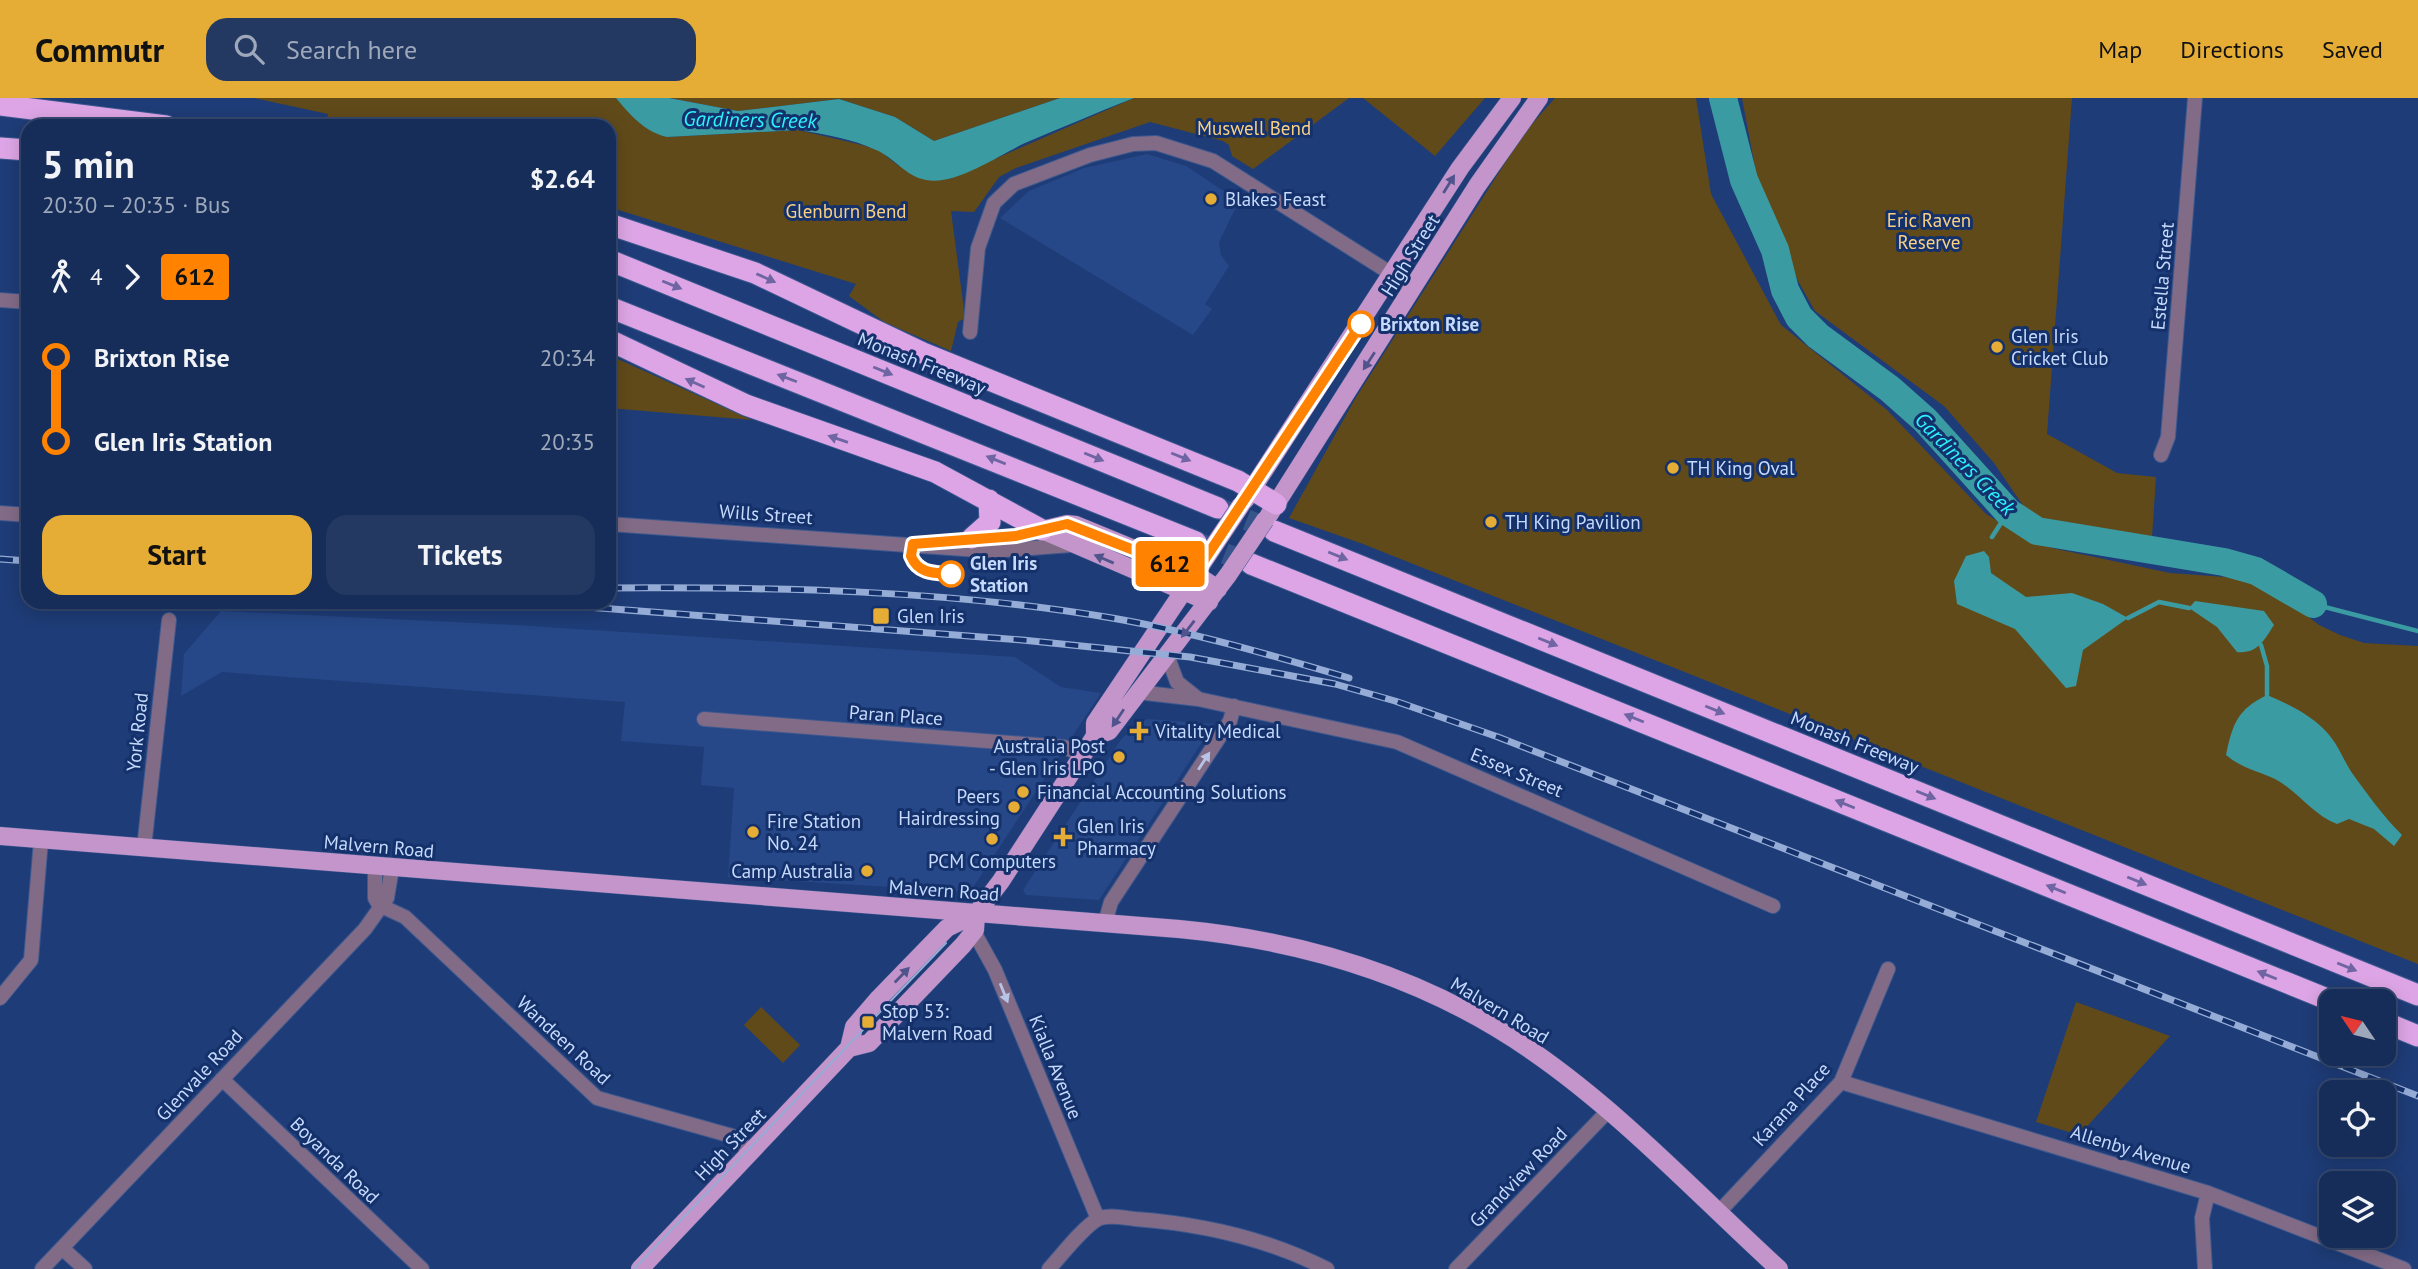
<!DOCTYPE html>
<html lang="en">
<head>
<meta charset="utf-8">
<style>
	:root { --surface:#162d59; --page:#233962; --text:#f1f3f6; --muted:#9ea8ba; --line:#35496f; --accent:#e5ad35 }
	body { margin:0; font-family:"PT Sans",sans-serif; background:var(--page); color:var(--text); height:100vh; display:flex; flex-direction:column; font-size:26px; white-space:nowrap }
	* { box-sizing:border-box; margin:0 }
	p { font-size:23px; color:var(--muted) }
	.icon { flex:none; width:38px; height:38px; fill:none; stroke:currentColor; stroke-width:2; stroke-linecap:round; stroke-linejoin:round }
	.map { position:relative; flex:1; overflow:hidden }
	.panel { position:absolute; left:21px; top:21px; width:595px; height:490px; display:flex; flex-direction:column; background:var(--surface); border-radius:21px; box-shadow:0 4px 18px #0003,0 0 0 2px var(--line) }
	.panel>* { flex:none }
	.badge { padding:0 14px; border-radius:5px; font-size:24px; line-height:46px }
	.needle { width:46px; rotate:305deg }
	.controls { position:absolute; left:2319px; top:891px; display:grid; gap:14px }
	.controls a { display:grid; place-items:center; width:77px; height:77px; border-radius:14px; background:var(--surface); box-shadow:0 4px 18px #0003,0 0 0 2px var(--line); font-size:35px }
	.map>.badge { position:absolute; translate:-50% -50%; box-shadow:0 0 0 4px #fff }
	.legs { display:flex; align-items:center; gap:10px; height:77px; padding:0 21px; font-size:23px }
	.legs p { margin-inline-start:auto }
	.head { display:flex; align-items:center; justify-content:space-between; height:119px; padding:0 21px }
	h1 { font-size:38px; font-weight:700; line-height:52px }
	.button { display:flex; gap:14px; margin-top:auto; padding:14px 21px }
	.button a { flex:1; height:80px; border-radius:21px; background:var(--accent); color:#111; font-size:28px; font-weight:700; line-height:80px; text-align:center }
	.button a+a { background:var(--page); color:var(--text) }
	ul { padding:0 21px; list-style:none }
	li { display:flex; align-items:center; gap:24px; height:84px; font-size:26px }
	li i { display:grid; place-items:center; width:10px; height:100%; margin:0 9px; background:currentColor }
	li i::after { content:''; width:18px; height:18px; margin:-9px; border:5px solid; border-radius:50%; background:var(--surface) }
	li p { margin-inline-start:auto }
	li:first-child i { background:linear-gradient(#0000 50%,currentColor 0) }
	li:last-child i { background:linear-gradient(currentColor 50%,#0000 0) }
	header { display:flex; align-items:center; gap:42px; box-sizing:border-box; height:98px; padding:0 35px; background:var(--accent); color:#111 }
	header strong { font-size:33px }
	nav { display:flex; gap:38px; margin-inline-start:auto; font-size:24px }
	.search { width:490px; height:63px; background:var(--page); display:flex; align-items:center; gap:18px; box-sizing:border-box; padding:0 24px; border-radius:21px; color:var(--muted); font-size:26px }
	.map>svg:first-child { display:block }
	.built { fill:#264888 }
	.green { fill:#614a1a }
	.water { fill:#3b9ba2 }
	.lines { fill:none; stroke-linecap:round; stroke-linejoin:round }
	.stream { stroke:#3b9ba2; stroke-width:4.5 }
	.river { stroke:#3b9ba2; stroke-width:28 }
	.highway-tunnel { stroke:#37548b; stroke-width:21; stroke-dasharray:21 10; stroke-linecap:butt }
	.minor-casing { stroke:#3c588f; stroke-width:16 }
	.major-casing { stroke:#3c588f; stroke-width:19 }
	.highway-casing { stroke:#3c588f; stroke-width:23 }
	.minor { stroke:#826b86; stroke-width:14 }
	.major { stroke:#c395ca; stroke-width:18 }
	.highway { stroke:#dda5e5; stroke-width:21 }
	.tram { stroke:#95acd6; stroke-width:2 }
	.rail-casing { stroke:#95acd6; stroke-width:7 }
	.rail { stroke:#14316b; stroke-width:4.5; stroke-dasharray:13; stroke-linecap:butt }
	.major-bridge-casing { stroke:#3c588f; stroke-width:19; stroke-linecap:butt }
	.major-bridge { stroke:#c395ca; stroke-width:18 }
	.oneway { fill:#51548c }
	.oneway2 { fill:#6e65a2 }
	.oneway3 { fill:#b8c4e5 }
	.line-1-casing { stroke:#fff; stroke-width:16 }
	.line-1 { stroke:#ff8200; stroke-width:10 }
	.poi-dot { fill:#e5ad35; stroke:#14316b; stroke-width:2.5 }
	.stop-1-dot { fill:#fff; stroke:#ff8200; stroke-width:3.5 }
	.labels { text-anchor:middle; stroke-width:6; stroke-linejoin:round; paint-order:stroke }
	.park-label { font-size:19px; fill:#fad082; stroke:#14316b }
	.poi-label { font-size:19px; fill:#c6dafd; stroke:#14316b; text-anchor:start }
	.street-label { font-size:19px; fill:#c6dafd; stroke:#14316b }
	.stop-label { font-size:19px; font-weight:bold; fill:#c6dafd; stroke:#14316b; text-anchor:start }
	.water-label { font-size:21px; font-style:italic; fill:#2cf1fe; stroke:#14316b }
</style>
</head>
<body>
<header>
<strong>Commutr</strong>
<div class="search"><svg class="icon" aria-label="search" viewBox="0 0 24 24"><circle cx="10" cy="10" r="6"/><path d="M15 15l6 6"/></svg>Search here</div>
<nav><a>Map</a><a>Directions</a><a>Saved</a></nav>
</header>
<div class="map">
<svg width="2418" height="1171" viewBox="0 0 2418 1171">
	<rect width="100%" height="100%" fill="#1e3c77"/>
	<!-- built -->
	<path class="built" d="M1147,56L1186,68L1239,103L1219,144L1221,157L1229,168L1205,206L1212,211L1193,237L1000,120L1029,93L1084,70Z
		M221,513L514,527L1015,559L1061,589L1101,595L970,794L728,779L734,690L701,687L704,649L621,643L625,604L222,574L181,598L184,556Z
		M1147,621L1214,626L1099,802L1026,797L1023,792L1122,640Z"/>
	<!-- green -->
	<path class="green" d="M254,0H616L641,26L667,39L798,32L862,47L878,52L899,68L949,81L1134,0H1349L1253,71L1232,58L1229,47L1223,43L1150,24L1016,70L999,79L974,114L951,113L965,220L958,224L951,253L884,224L849,198L856,186L609,109V28H326L328,16Z
		M669,0H1060L934,43L895,19L839,1L738,13Z
		M1363,0H1485L1435,58Z
		M1555,0H1696L1711,96L1781,227L1887,312L1986,416L2026,440L2052,450L2170,475L2225,479L2256,485L2275,493L2319,527L2340,537L2364,545L2418,548V866L1363,446L1289,420L1355,301L1524,35Z
		M1742,0H2072L2047,336L2117,375L2156,379L2152,439L2047,425L2024,409L1994,365L1944,308L1815,213L1798,183L1757,80Z
		M609,257L752,322L609,310Z
		M2076,904L2170,938L2079,1037L2036,1024Z
		M761,909L800,947L783,965L744,927Z"/>
	<!-- water -->
	<path class="water" d="M616,0H669L738,13L839,1L895,19L934,43L1060,0H1134C1098,14 1061,30 1025,45C999,57 955,88 926,82C905,78 895,60 876,52C853,41 824,36 798,32L667,39C645,34 630,17 616,0Z
		M1984,453L1989,459L1991,475L2026,499L2072,495L2103,506L2128,520L2083,552L2076,588L2066,590L2015,531L1957,506L1954,483L1966,458Z
		M2195,503L2264,513L2274,527C2264,542 2258,556 2237,554L2217,529L2189,510Z
		M2267,597C2289,606 2315,619 2330,638C2339,649 2344,663 2352,675C2368,697 2383,718 2402,737L2394,748L2374,731L2349,721L2337,726C2313,717 2298,693 2275,681C2258,673 2241,670 2226,657C2233,625 2237,612 2267,597Z"/>
	<g class="lines">
		<!-- stream -->
		<path class="stream" d="M1992,439L2008,414
			M2313,506L2418,533
			M2128,520L2159,504L2189,510
			M2261,547L2267,568V597"/>
		<!-- river -->
		<path class="river" d="M1723,0L1744,82L1775,152L1785,192L1799,219L1818,238L1890,291L1925,322L2008,414L2037,433L2224,464L2256,473L2313,506"/>
		<!-- highway-tunnel -->
		<path class="highway-tunnel" d="M1218,410L1274,433
			M1196,444L1251,466"/>
		<defs>
			<path id="minor" d="M0,202L28,204
				M970,234L978,150L994,105L1014,86L1090,57L1133,46L1156,45L1213,63L1414,190
				M2161,357L2168,339L2195,0
				M0,415L28,417
				M609,426L992,453L1071,447
				M973,440L1016,438L1042,432
				M1167,557L1177,584L1197,600
				M1137,594L1198,601L1397,644L1773,808
				M704,621L1064,649L1083,657
				M144,750L169,522
				M375,769V800L379,807
				M379,807L405,819L597,1000L732,1038L751,1054
				M1105,825L1111,804L1230,623L1234,608
				M974,834L995,872L1098,1121
				M0,900L31,862L41,742
				M222,981L422,1171
				M1841,984L2208,1095L2404,1171
				M1718,1115L1841,984L1888,871
				M62,1150L85,1171
				M42,1171L365,831L387,800L392,770
				M1049,1171C1061,1158 1083,1129 1098,1121C1108,1116 1125,1120 1135,1121C1203,1126 1266,1140 1327,1171
				M1456,1171L1608,1013
				M2205,1171L2202,1120L2208,1095"/>
			<path id="major" d="M1245,402L1460,70L1512,0
				M1269,417L1477,88L1539,0
				M1042,432L1067,426L1076,427L1195,476L1218,491
				M1042,432L1209,504
				M1095,638L1109,633L1228,477
				M0,738L1179,831C1306,843 1427,880 1532,953C1622,1015 1699,1098 1779,1171
				M849,950L869,945L963,847L975,832L976,816
				M640,1171L849,950L854,929L879,900L947,830L976,816L1001,783L1095,638V625L1201,467"/>
			<path id="highway" d="M0,7L166,28
				M0,50L28,52
				M609,126L755,175L923,255L1238,383L1276,406
				M609,162L1218,410
				M609,209L1196,444
				M609,242L746,307L935,374L1042,432
				M1274,433L2418,897
				M972,440L990,424L989,402
				M1251,466L2332,903
				M2384,924L2418,938"/>
		</defs>
		<!-- minor casing -->
		<use href="#minor" class="minor-casing"/>
		<!-- major casing -->
		<use href="#major" class="major-casing"/>
		<!-- highway casing -->
		<use href="#highway" class="highway-casing"/>
		<!-- minor -->
		<use href="#minor" class="minor"/>
		<!-- major -->
		<use href="#major" class="major"/>
		<!-- highway -->
		<use href="#highway" class="highway"/>
		<!-- tram -->
		<path class="tram" d="M634,1171L946,845"/>
		<defs>
			<path id="rail" d="M0,461L28,463
				M609,490C776,489 947,492 1112,520C1192,534 1271,557 1349,580
				M521,504L1022,542L1190,559L1335,586L1395,603L1498,639L2418,998"/>
		</defs>
		<!-- rail casing -->
		<use href="#rail" class="rail-casing"/>
		<!-- rail -->
		<use href="#rail" class="rail"/>
		<defs>
			<path id="major-bridge" d="M1201,467L1241,407
				M1228,477L1265,422"/>
		</defs>
		<!-- major-bridge casing -->
		<use href="#major-bridge" class="major-bridge-casing"/>
		<!-- major-bridge -->
		<use href="#major-bridge" class="major-bridge"/>
	</g>
	<!-- one-way arrows -->
	<defs><path id="oneway-solid" d="M-6-.8H1V-3.2L6.5 0L1 3.2V.8H-6Z" transform="scale(1.75)"/></defs>
	<g class="oneway">
		<use href="#oneway-solid" transform="translate(1449 86) rotate(-58)"/>
		<use href="#oneway-solid" transform="translate(1369 263) rotate(123)"/>
		<use href="#oneway-solid" transform="translate(1104 461) rotate(-157)"/>
		<use href="#oneway-solid" transform="translate(1188 531) rotate(128)"/>
		<use href="#oneway-solid" transform="translate(1118 620) rotate(124)"/>
		<use href="#oneway-solid" transform="translate(902 877) rotate(-46)"/>
	</g>
	<g class="oneway2">
		<use href="#oneway-solid" transform="translate(766 180) rotate(24)"/>
		<use href="#oneway-solid" transform="translate(672 187) rotate(22)"/>
		<use href="#oneway-solid" transform="translate(883 273) rotate(22)"/>
		<use href="#oneway-solid" transform="translate(787 280) rotate(-159)"/>
		<use href="#oneway-solid" transform="translate(695 285) rotate(-156)"/>
		<use href="#oneway-solid" transform="translate(838 341) rotate(-161)"/>
		<use href="#oneway-solid" transform="translate(1094 359) rotate(22)"/>
		<use href="#oneway-solid" transform="translate(1181 359) rotate(22)"/>
		<use href="#oneway-solid" transform="translate(996 362) rotate(-158)"/>
		<use href="#oneway-solid" transform="translate(1338 458) rotate(22)"/>
		<use href="#oneway-solid" transform="translate(1548 544) rotate(22)"/>
		<use href="#oneway-solid" transform="translate(1715 612) rotate(22)"/>
		<use href="#oneway-solid" transform="translate(1634 620) rotate(-158)"/>
		<use href="#oneway-solid" transform="translate(1926 697) rotate(22)"/>
		<use href="#oneway-solid" transform="translate(1845 706) rotate(-158)"/>
		<use href="#oneway-solid" transform="translate(2137 783) rotate(22)"/>
		<use href="#oneway-solid" transform="translate(2056 791) rotate(-158)"/>
		<use href="#oneway-solid" transform="translate(2347 869) rotate(22)"/>
		<use href="#oneway-solid" transform="translate(2267 877) rotate(-158)"/>
	</g>
	<g class="oneway3">
		<use href="#oneway-solid" transform="translate(1204 663) rotate(-57)"/>
		<use href="#oneway-solid" transform="translate(1004 895) rotate(68)"/>
	</g>
	<g class="lines">
		<defs>
			<path id="line-1" d="M951,476C935,475 918,476 911,458L913,446L1016,438L1067,426L1195,476L1361,226"/>
		</defs>
		<!-- line-1 casing -->
		<use href="#line-1" class="line-1-casing"/>
		<!-- line-1 -->
		<use href="#line-1" class="line-1"/>
	</g>
	<!-- markers -->
	<g class="poi-dot">
		<circle cx="1211" cy="101" r="7"/>
		<circle cx="1997" cy="249" r="7"/>
		<circle cx="1673" cy="370" r="7"/>
		<circle cx="1491" cy="424" r="7"/>
		<rect x="872" y="509" width="18" height="18" rx="3.5"/>
		<path d="M1135.5 622.5h7v7h7v7h-7v7h-7v-7h-7v-7h7z"/>
		<circle cx="1119" cy="659" r="7"/>
		<circle cx="1023" cy="694" r="7"/>
		<circle cx="1014" cy="709" r="7"/>
		<circle cx="753" cy="734" r="7"/>
		<path d="M1059.5 728.5h7v7h7v7h-7v7h-7v-7h-7v-7h7z"/>
		<circle cx="992" cy="741" r="7"/>
		<circle cx="867" cy="773" r="7"/>
		<rect x="861" y="917" width="14" height="14" rx="3.5"/>
	</g>
	<g class="stop-1-dot">
		<circle cx="1361" cy="226" r="12"/>
		<circle cx="951" cy="476" r="12"/>
	</g>
	<g class="labels">
		<!-- park labels -->
		<g class="park-label">
			<text x="1254" y="37">Muswell Bend</text>
			<text x="846" y="120">Glenburn Bend</text>
			<text x="1929" y="129">Eric Raven<tspan x="1929" dy="22">Reserve</tspan></text>
		</g>
		<!-- poi labels -->
		<g class="poi-label">
			<text x="1225" y="108">Blakes Feast</text>
			<text x="2011" y="245">Glen Iris<tspan x="2011" dy="22">Cricket Club</tspan></text>
			<text x="1687" y="377">TH King Oval</text>
			<text x="1505" y="431">TH King Pavilion</text>
			<text x="897" y="525">Glen Iris</text>
			<text x="1155" y="640">Vitality Medical</text>
			<text x="1105" y="655" text-anchor="end">Australia Post<tspan x="1105" dy="22">- Glen Iris LPO</tspan></text>
			<text x="1037" y="701">Financial Accounting Solutions</text>
			<text x="1000" y="705" text-anchor="end">Peers<tspan x="1000" dy="22">Hairdressing</tspan></text>
			<text x="767" y="730">Fire Station<tspan x="767" dy="22">No. 24</tspan></text>
			<text x="1077" y="735">Glen Iris<tspan x="1077" dy="22">Pharmacy</tspan></text>
			<text x="992" y="770" text-anchor="middle">PCM Computers</text>
			<text x="853" y="780" text-anchor="end">Camp Australia</text>
			<text x="882" y="920">Stop 53:<tspan x="882" dy="22">Malvern Road</tspan></text>
		</g>
		<!-- street labels -->
		<g class="street-label">
			<text transform="translate(1410 157) rotate(-58)" y="7">High Street</text>
			<text transform="translate(2162 178) rotate(-85)" y="7">Estella Street</text>
			<text transform="translate(922 265) rotate(22)" y="7">Monash Freeway</text>
			<text transform="translate(766 416) rotate(4)" y="7">Wills Street</text>
			<text transform="translate(896 617) rotate(4)" y="7">Paran Place</text>
			<text transform="translate(137 634) rotate(-84)" y="7">York Road</text>
			<text transform="translate(1855 644) rotate(22)" y="7">Monash Freeway</text>
			<text transform="translate(1517 674) rotate(23)" y="7">Essex Street</text>
			<text transform="translate(379 748) rotate(5)" y="7">Malvern Road</text>
			<text transform="translate(944 792) rotate(4)" y="7">Malvern Road</text>
			<text transform="translate(1500 912) rotate(31)" y="7">Malvern Road</text>
			<text transform="translate(564 942) rotate(43)" y="7">Wandeen Road</text>
			<text transform="translate(1056 969) rotate(68)" y="7">Kialla Avenue</text>
			<text transform="translate(199 977) rotate(-47)" y="7">Glenvale Road</text>
			<text transform="translate(1791 1006) rotate(-48)" y="7">Karana Place</text>
			<text transform="translate(730 1046) rotate(-46)" y="7">High Street</text>
			<text transform="translate(2131 1051) rotate(17)" y="7">Allenby Avenue</text>
			<text transform="translate(335 1062) rotate(44)" y="7">Boyanda Road</text>
			<text transform="translate(1518 1079) rotate(-46)" y="7">Grandview Road</text>
		</g>
		<!-- stop labels -->
		<g class="stop-label">
			<text x="1380" y="233">Brixton Rise</text>
			<text x="970" y="472">Glen Iris<tspan x="970" dy="22">Station</tspan></text>
		</g>
		<!-- water labels -->
		<g class="water-label">
			<text transform="translate(750 22) rotate(1)" y="7">Gardiners Creek</text>
			<text transform="translate(1965 366) rotate(46)" y="7">Gardiners Creek</text>
		</g>
	</g>
</svg>
<div class="controls">
<a><svg class="needle" viewBox="-14 -14 28 28"><path d="M0-13l5 13h-10z" fill="#e53935"/><path d="M0 13l5-13h-10z" fill="#9ea8ba"/></svg></a>
<a><svg class="icon" aria-label="locate" viewBox="0 0 24 24"><circle cx="12" cy="12" r="6"/><path d="M12 2v4M12 18v4M2 12h4M18 12h4"/></svg></a>
<a><svg class="icon" aria-label="layers" viewBox="0 0 24 24"><path d="M12 4l9 5-9 5-9-5zM3 14l9 5 9-5"/></svg></a>
</div>
<b class="badge" style="left:1170px;top:466px;background:#ff8200;color:#111">612</b>
<section class="panel">
<div class="head"><div><h1>5 min</h1><p>20:30 – 20:35 · Bus</p></div><b>$2.64</b></div>
<div class="legs"><svg class="icon" aria-label="walk" viewBox="0 0 24 24"><circle cx="13" cy="4" r="2"/><path d="M13 8l-2 6 4 7M11 14l-3 7M7 12l3-4h3l4 4"/></svg>4<svg class="icon" aria-label="forward" viewBox="0 0 24 24"><path d="M9 5l7 7-7 7"/></svg><b class="badge" style="background:#ff8200;color:#111">612</b></div>
<ul>
<li><i style="color:#ff8200"></i><b>Brixton Rise</b><p>20:34</p></li>
<li><i style="color:#ff8200"></i><b>Glen Iris Station</b><p>20:35</p></li>
</ul>
<div class="button"><a>Start</a><a>Tickets</a></div>
</section>
</div>
</body>
</html>
